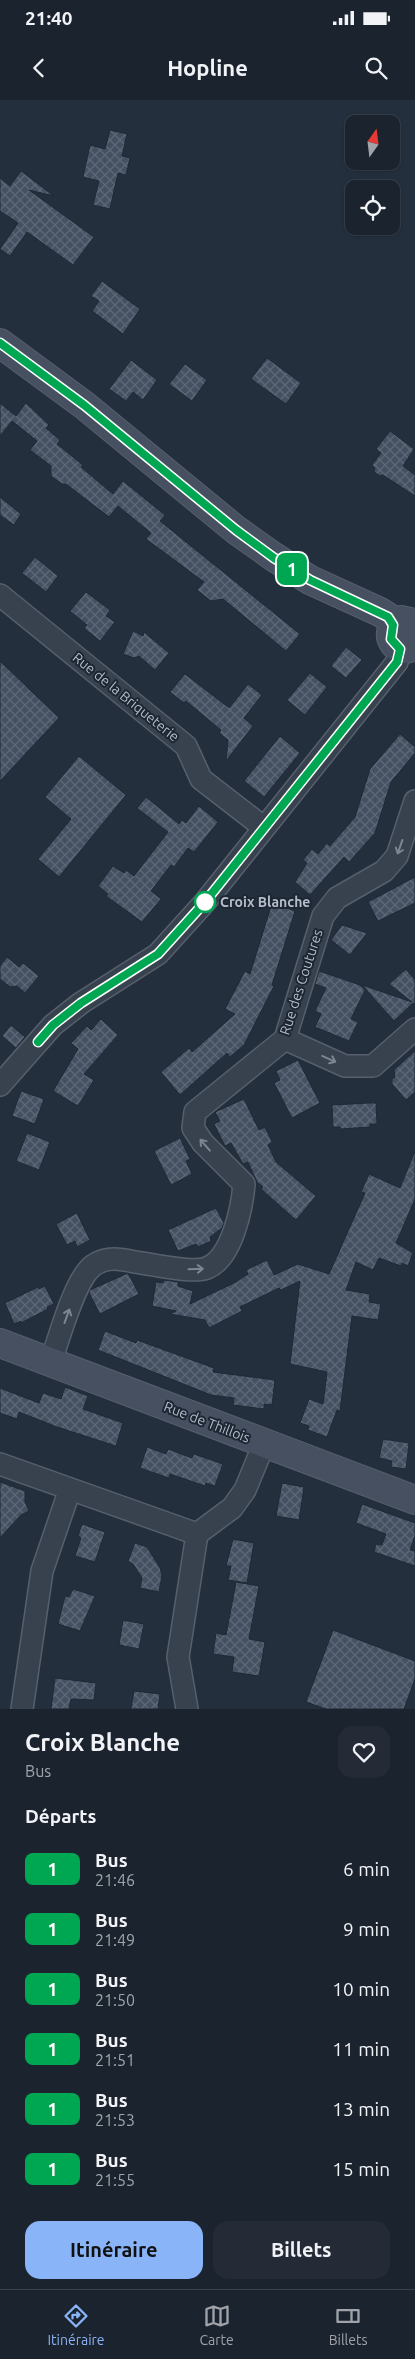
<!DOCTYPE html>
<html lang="fr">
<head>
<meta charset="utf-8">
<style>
	:root { --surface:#1b232e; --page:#242b36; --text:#f1f3f6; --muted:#a0a4aa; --line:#39404a; --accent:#8ab4f8 }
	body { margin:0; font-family:Ubuntu,sans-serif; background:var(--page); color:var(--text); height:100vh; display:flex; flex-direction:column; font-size:19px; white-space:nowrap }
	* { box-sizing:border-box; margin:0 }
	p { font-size:16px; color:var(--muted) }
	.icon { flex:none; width:28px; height:28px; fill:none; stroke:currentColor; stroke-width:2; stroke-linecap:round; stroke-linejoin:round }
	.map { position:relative; height:1609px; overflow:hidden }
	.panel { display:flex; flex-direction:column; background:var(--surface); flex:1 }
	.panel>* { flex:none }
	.badge { padding:0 10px; border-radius:8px; font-size:18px; line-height:32px }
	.needle { width:32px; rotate:14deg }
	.controls { position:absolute; left:345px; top:15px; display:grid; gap:10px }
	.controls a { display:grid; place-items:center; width:55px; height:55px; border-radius:10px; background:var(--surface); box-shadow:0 1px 4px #0004,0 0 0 1px var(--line); font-size:25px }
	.map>.badge { position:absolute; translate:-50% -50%; box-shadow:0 0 0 2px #fff }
	h2 { padding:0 25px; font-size:19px; line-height:45px }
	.round { display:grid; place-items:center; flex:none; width:52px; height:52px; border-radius:15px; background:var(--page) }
	.headline { display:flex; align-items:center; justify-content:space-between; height:85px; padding:0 25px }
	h1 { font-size:24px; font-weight:700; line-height:38px }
	.button { display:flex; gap:10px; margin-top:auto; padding:10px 25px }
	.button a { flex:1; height:58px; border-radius:15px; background:var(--accent); color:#111; font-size:20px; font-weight:700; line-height:58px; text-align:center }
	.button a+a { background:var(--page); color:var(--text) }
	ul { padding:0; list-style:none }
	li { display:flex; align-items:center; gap:15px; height:60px; padding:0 25px }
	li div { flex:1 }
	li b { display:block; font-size:19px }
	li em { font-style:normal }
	li .badge { min-width:55px; font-weight:700; text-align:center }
	.status { display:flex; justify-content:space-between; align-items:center; height:35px; padding:0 25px; background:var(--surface); direction:ltr }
	.status svg { height:14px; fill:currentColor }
	header { display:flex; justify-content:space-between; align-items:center; height:65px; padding:0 25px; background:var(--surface); font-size:22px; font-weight:700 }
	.menu { display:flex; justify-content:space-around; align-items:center; height:70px; border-top:1px solid var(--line); background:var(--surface); font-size:14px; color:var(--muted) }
	.menu a { display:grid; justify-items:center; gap:2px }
	.menu .active { color:var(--accent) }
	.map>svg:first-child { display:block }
	.building { fill:url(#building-cross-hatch); stroke:#1f2835 }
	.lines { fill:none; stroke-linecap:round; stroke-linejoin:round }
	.street-casing { stroke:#565f6c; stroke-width:24 }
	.secondary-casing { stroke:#565f6c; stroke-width:30 }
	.street { stroke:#38414e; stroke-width:21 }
	.secondary { stroke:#465061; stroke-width:28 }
	.oneway { stroke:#7c8592 }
	.line-casing { stroke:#fff; stroke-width:11 }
	.line { stroke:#00a753; stroke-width:8 }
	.stop-dot { fill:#fff; stroke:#00a753; stroke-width:2.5 }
	.labels { text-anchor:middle; stroke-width:4; stroke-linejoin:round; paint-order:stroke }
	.street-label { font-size:14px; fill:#b4bcc9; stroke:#1d2633 }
	.stop-label { font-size:14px; font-weight:bold; fill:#b4bcc9; stroke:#1d2633; text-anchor:start }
</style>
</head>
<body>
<div class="status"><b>21:40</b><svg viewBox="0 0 49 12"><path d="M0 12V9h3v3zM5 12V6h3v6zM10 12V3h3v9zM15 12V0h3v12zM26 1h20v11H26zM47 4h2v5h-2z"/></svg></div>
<header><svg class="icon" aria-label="back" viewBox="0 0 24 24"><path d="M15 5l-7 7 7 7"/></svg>Hopline<svg class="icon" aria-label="search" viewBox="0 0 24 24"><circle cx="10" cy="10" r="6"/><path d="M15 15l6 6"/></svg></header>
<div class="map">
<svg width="415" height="1609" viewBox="0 0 415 1609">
	<defs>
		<pattern id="building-cross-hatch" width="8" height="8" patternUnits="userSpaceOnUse" patternTransform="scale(1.25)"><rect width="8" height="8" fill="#455162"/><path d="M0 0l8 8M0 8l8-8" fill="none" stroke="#5d6877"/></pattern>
	</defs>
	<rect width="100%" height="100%" fill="#242f3e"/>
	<!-- building -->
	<path class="building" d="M110,30L127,34L122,56L130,58L126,75L118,73L110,109L93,105L99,81L83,77L90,45L105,49Z
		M21,71L54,96L29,90L94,137L73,165L27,132L10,156L0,149L18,123L0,111V78L10,86Z
		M102,181L140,209L123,234L92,211L99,201L91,196Z
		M267,258L301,283L286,304L251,279Z
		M131,260L157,280L143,300L133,292L126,301L109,289Z
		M185,264L207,280L192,301L169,284Z
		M0,303L16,316L26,303L49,325L46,328L60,340L57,344L83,365L81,367L113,394L123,381L165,415L160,421L300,534L286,551L223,499L211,501L197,490L204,482L146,439L151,433L118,406L109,417L66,384H62L51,376V366L30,350L37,341L12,321L0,336Z
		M390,331L414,349L403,366L415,375V396L383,375L380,376L374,372L375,368L372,365L381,353L376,349Z
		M0,397L21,414L14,425L0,415Z
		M35,457L58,476L46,492L22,473Z
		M86,492L110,510L106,516L115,522L100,541L84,528L87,525L70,511Z
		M133,531L143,536L144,532L169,553L155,570L139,556L134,558L123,554Z
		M346,547L362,560L346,578L331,566Z
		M0,561L59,618L0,681Z
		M310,573L327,587L305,615L287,600Z
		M185,574L228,607H230L248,584L262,595L244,618L253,626L226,661L228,640L219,633L221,630L186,601L184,603L170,592Z
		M400,634L415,647V653L391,682L375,733L349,762L344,757L310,795L295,782L307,763L303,760L312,749L318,754L327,743L330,746L355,717L370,669Z
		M280,636L300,653L264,697L244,681Z
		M79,656L126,695L59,777L38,759L71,719L45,697Z
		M146,697L179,724L182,720L186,723L199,706L218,722L194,752L188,748L174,767L171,765L151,791L161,799L142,822L106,796L108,794L98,786L113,766L124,773L126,770L134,776L168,732L137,708Z
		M415,777V803L378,821L368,802Z
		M272,803L295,811L272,885L274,886L244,945L230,957L227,953L180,995L161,972L189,948L192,952L235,914L225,909L245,871L250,874Z
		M342,825L367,833L350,855L331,840Z
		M7,857L19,867L23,863L39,876L25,893L17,886L10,887L0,879V866Z
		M406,869L415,880V904L413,903L394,921L362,885L412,902L389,884Z
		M319,871L360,885L365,890L351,919L358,922L349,941L315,927L321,914L315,911L326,888L315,884Z
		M101,919L118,935L84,974L94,980L78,1006L53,991L78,949L71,943L87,926L91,930Z
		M11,925L25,937L16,948L2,936Z
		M415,951V992L406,1000L392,984V979L395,977L394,970Z
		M298,960L320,1003L292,1018L274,983L280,980L276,971Z
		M21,991L44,999L35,1024L12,1016Z
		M244,999L259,1030L265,1027L272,1042L268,1045L276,1062L316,1096L296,1120L261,1089L263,1087L257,1082L248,1062L243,1064L231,1043L225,1046L214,1024L220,1021L215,1012Z
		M369,1003H376L377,1024H370V1027L340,1029V1027H333L332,1005Z
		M27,1033L50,1042L39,1070L16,1061Z
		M180,1038L190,1059L186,1061L192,1074L171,1085L154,1051Z
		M415,1051V1099L396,1143L413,1153L408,1166L402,1163L401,1166L379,1158L373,1170L356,1162L346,1190L370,1194L369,1202L381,1204L378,1220L352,1216L340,1311L337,1310L327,1337L308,1330L309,1326L300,1323L309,1299L323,1304L327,1272L290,1264L300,1181L281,1190L279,1188L240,1207L242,1211L209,1228L205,1220L170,1214L176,1211L152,1206L156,1182L163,1183L164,1180L178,1182V1186L193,1191L190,1204L236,1182L248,1174L246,1170L267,1160L274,1175L298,1164L329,1174L365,1093L361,1092L369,1074L400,1088Z
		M216,1108L224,1123L222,1128L210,1137L211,1141L198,1147L196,1144L178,1151L168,1130Z
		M77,1113L90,1140L77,1147L75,1141L67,1145L56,1124Z
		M128,1173L139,1194L100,1214L89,1193L90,1190Z
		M45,1186L54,1204L47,1207L48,1209L21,1223V1221L14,1224L5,1203L38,1187L39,1189Z
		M105,1231L136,1243L137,1240L214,1268L213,1272L275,1280L272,1305L264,1304V1309L233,1305L234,1298L211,1295L98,1250Z
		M65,1287L88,1296L83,1309L123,1323L116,1346L57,1327L19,1312L17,1319L0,1313V1288L39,1303L43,1293L61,1299Z
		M383,1339L409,1343L406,1369L391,1367L392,1361L379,1358Z
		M147,1347L166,1354L168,1349L192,1358L194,1354L223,1364L215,1386L206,1383L205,1386L170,1374L169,1378L140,1368Z
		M0,1382L25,1391V1402L29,1411L21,1415L0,1438Z
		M282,1383L304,1387L299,1420L276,1416Z
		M362,1404L415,1423V1436L410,1450L415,1451V1466L374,1452L376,1444L382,1445L386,1434L356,1423Z
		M82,1424L105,1432L95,1462L75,1456L81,1438L78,1436Z
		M233,1439L254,1443L247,1483L228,1480L231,1466H226Z
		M135,1443L147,1447L160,1468L162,1475L159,1492L140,1488L142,1478L133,1464L128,1461Z
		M236,1482L259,1486L249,1539L265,1542L259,1576L232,1572L234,1557L213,1554L216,1533L226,1535Z
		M73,1489L95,1496L80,1531L58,1524L65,1496L69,1497Z
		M123,1520L144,1524L139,1549L119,1545Z
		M333,1530L415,1561V1579L404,1609H326L306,1602Z
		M55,1578L96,1583L94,1600L71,1599L69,1609H51Z
		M134,1591L160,1594L158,1609H131Z"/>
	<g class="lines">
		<defs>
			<path id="street" d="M0,495L186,646L201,679L263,727
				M285,939L345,966H373L415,929
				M0,985L53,925L81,903L158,854L205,802L397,562L400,549
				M51,1261C59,1239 75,1177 94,1165C107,1156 121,1159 135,1162C152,1164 192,1174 207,1168C232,1158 242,1108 244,1084L203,1043L193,1028L195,1012L285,939L323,816L337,798L384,771L397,756L415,701
				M0,1364L197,1434
				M22,1609L42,1471L70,1389
				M187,1609L178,1557L197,1434L232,1408L245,1390L264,1344"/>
			<path id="secondary" d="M0,243L84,305L236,430L274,457L310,480L380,512L388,517L393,525
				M415,523L401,520C380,530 395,559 415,545
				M0,1243L415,1400"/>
		</defs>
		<!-- street casing -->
		<use href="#street" class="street-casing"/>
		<!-- secondary casing -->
		<use href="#secondary" class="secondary-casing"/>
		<!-- street -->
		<use href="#street" class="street"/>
		<!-- secondary -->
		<use href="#secondary" class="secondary"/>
	</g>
	<!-- one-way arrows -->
	<defs><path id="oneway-shaft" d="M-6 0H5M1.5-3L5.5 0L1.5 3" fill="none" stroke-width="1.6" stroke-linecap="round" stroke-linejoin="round" transform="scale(1.25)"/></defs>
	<g class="oneway">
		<use href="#oneway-shaft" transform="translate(400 747) rotate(109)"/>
		<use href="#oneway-shaft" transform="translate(329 959) rotate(24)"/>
		<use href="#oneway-shaft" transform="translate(205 1045) rotate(-131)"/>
		<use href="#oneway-shaft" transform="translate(196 1169) rotate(-2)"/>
		<use href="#oneway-shaft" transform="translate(67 1216) rotate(-70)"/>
	</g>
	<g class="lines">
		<defs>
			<path id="line" d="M0,243L84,305L236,430L274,458L310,480L388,517L393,525L391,539L400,549L397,562L205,802L158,854L81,903L53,925L38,942"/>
		</defs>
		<!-- line casing -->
		<use href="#line" class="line-casing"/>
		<!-- line -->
		<use href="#line" class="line"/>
	</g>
	<!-- markers -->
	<circle class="stop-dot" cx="205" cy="802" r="10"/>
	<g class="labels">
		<!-- street labels -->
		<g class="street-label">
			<text transform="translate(126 597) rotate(39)" y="5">Rue de la Briqueterie</text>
			<text transform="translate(301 882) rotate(-72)" y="5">Rue des Coutures</text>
			<text transform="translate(207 1322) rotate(21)" y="5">Rue de Thillois</text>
		</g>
		<!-- stop labels -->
		<g class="stop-label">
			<text x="220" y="807">Croix Blanche</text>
		</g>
	</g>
</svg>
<div class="controls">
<a><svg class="needle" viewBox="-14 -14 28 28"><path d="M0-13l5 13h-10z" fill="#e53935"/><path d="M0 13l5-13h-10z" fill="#a0a4aa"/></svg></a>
<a><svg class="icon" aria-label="locate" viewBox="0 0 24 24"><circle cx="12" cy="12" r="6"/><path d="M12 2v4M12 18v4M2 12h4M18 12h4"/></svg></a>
</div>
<b class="badge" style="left:292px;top:469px;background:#00a753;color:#fff">1</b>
</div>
<section class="panel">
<div class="headline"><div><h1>Croix Blanche</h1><p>Bus</p></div><a class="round"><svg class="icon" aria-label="heart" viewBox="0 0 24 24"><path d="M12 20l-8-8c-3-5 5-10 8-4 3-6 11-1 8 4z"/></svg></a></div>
<h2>Départs</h2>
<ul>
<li><span class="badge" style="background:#00a753;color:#fff">1</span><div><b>Bus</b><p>21:46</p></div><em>6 min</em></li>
<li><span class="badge" style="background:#00a753;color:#fff">1</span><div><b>Bus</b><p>21:49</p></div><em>9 min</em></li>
<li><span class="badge" style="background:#00a753;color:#fff">1</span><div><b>Bus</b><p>21:50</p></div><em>10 min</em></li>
<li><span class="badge" style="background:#00a753;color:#fff">1</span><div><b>Bus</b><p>21:51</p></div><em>11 min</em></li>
<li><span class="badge" style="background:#00a753;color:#fff">1</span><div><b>Bus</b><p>21:53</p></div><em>13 min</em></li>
<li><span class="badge" style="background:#00a753;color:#fff">1</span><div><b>Bus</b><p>21:55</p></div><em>15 min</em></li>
</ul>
<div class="button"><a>Itinéraire</a><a>Billets</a></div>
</section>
<nav class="menu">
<a class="active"><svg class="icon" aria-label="directions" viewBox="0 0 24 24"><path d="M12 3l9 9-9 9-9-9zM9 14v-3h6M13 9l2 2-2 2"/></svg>Itinéraire</a>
<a><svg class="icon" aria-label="map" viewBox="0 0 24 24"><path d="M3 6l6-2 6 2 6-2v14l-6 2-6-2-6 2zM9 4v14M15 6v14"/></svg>Carte</a>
<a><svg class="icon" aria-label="tickets" viewBox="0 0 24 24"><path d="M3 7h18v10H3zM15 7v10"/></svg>Billets</a>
</nav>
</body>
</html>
